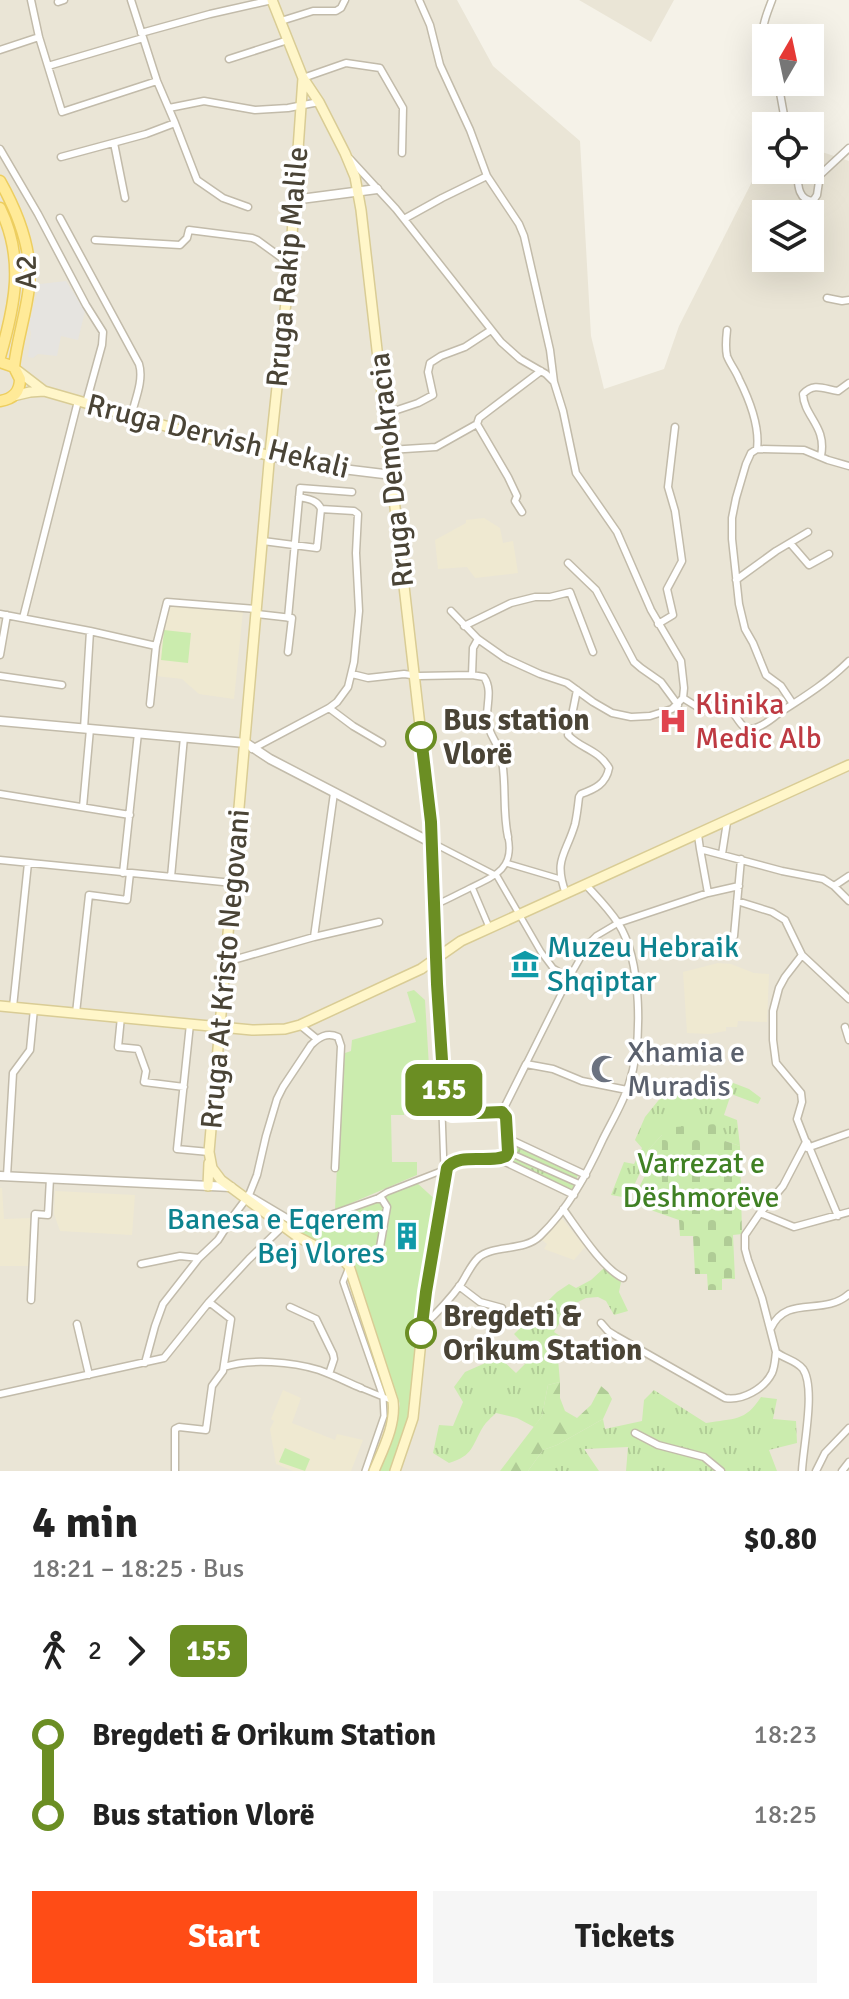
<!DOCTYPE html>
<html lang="en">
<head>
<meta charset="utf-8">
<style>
	:root { --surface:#fff; --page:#f6f6f6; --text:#222; --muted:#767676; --accent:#ff4c16 }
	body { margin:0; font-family:Signika,sans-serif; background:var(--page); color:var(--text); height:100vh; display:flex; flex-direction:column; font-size:30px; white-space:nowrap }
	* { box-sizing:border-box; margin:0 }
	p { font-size:26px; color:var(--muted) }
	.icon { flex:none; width:44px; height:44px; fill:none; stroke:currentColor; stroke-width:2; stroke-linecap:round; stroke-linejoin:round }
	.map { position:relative; height:1471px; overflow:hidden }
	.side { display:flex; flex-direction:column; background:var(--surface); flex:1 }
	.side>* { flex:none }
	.badge { padding:0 16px; border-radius:12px; font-size:28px; line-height:52px }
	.needle { width:52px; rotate:9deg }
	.tools { position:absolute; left:752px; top:24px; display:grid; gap:16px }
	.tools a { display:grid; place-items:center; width:72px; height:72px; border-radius:0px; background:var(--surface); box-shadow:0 8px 32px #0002; font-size:40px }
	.map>.badge { position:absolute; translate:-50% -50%; box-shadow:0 0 0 4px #fff }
	.legs { display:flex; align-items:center; gap:12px; height:88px; padding:0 32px; font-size:26px }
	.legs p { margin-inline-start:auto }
	.overview { display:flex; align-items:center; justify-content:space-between; height:136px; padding:0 32px }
	h1 { font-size:44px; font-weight:700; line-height:60px }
	.action { display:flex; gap:16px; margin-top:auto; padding:16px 32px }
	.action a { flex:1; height:92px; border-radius:0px; background:var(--accent); color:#fff; font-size:32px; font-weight:700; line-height:92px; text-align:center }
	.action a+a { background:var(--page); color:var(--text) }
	ul { padding:0 32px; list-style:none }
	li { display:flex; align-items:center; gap:28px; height:80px; font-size:30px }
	li i { display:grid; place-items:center; width:12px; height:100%; margin:0 10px; background:currentColor }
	li i::after { content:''; width:20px; height:20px; margin:-10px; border:6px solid; border-radius:50%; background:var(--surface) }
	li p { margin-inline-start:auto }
	li:first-child i { background:linear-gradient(#0000 50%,currentColor 0) }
	li:last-child i { background:linear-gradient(currentColor 50%,#0000 0) }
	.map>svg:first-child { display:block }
	.residential { fill:#eae5d6; fill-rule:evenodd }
	.education { fill:#efe9d1 }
	.grass { fill:url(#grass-tufts) }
	.forest { fill:url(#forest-firs) }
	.cemetery { fill:url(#cemetery-stones) }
	.park { fill:#cbecae }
	.parking { fill:#e6e4e0 }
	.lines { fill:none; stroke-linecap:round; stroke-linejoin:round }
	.pedestrian-casing { stroke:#c2bbaa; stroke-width:8 }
	.minor-casing { stroke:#c2bbaa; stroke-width:9 }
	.tertiary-casing { stroke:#c2bbaa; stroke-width:11 }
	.secondary-casing { stroke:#d9cc95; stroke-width:12 }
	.primary-casing { stroke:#edce5f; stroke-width:13 }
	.pedestrian { stroke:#fff; stroke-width:5 }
	.minor { stroke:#fff; stroke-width:6 }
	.tertiary { stroke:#fff; stroke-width:8 }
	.secondary { stroke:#fff6c9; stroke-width:9 }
	.primary { stroke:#ffea98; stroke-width:10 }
	.line-1-casing { stroke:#fff; stroke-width:18 }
	.line-1 { stroke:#6b8e23; stroke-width:12 }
	.stop-1-dot { fill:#fff; stroke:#6b8e23; stroke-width:4 }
	.labels { text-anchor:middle; stroke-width:7; stroke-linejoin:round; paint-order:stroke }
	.street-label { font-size:30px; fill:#4a4436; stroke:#fff }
	.health-label { font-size:30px; fill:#be3a42; stroke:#fff; text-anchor:start }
	.stop-label { font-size:30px; font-weight:bold; fill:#4a4436; stroke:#fff; text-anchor:start }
	.culture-label { font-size:30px; fill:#0d838f; stroke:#fff; text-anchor:start }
	.worship-label { font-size:30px; fill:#5b616d; stroke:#fff; text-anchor:start }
	.park-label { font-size:30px; fill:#408124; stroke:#fff }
</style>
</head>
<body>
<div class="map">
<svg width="849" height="1471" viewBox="0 0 849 1471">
	<defs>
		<pattern id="grass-tufts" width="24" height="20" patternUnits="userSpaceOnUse" patternTransform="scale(2)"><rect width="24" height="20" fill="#cbecae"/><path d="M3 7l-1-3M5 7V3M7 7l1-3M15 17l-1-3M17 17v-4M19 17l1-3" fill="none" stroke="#b0cc96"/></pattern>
		<pattern id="forest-firs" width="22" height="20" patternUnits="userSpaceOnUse" patternTransform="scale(2)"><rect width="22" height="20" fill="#cbecae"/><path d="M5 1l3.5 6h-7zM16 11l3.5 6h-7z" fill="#b0cc96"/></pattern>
		<pattern id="cemetery-stones" width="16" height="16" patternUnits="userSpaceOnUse" patternTransform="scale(2)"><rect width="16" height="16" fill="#cbecae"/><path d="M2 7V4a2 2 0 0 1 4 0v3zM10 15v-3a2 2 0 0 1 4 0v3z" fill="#b0cc96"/></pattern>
	</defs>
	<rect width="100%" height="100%" fill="#f5f2e8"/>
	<!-- residential -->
	<path class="residential" d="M0,0H457L493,66L580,141L591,336L604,389L664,369L679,326L766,154V170H810V148L849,161V1471H0ZM766,214H810V258H766Z
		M579,0H674L651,42Z"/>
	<!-- education -->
	<path class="education" d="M484,518L500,528L503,543L513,541L518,573L475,578L467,567L438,569L435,540L466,523V520Z
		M172,605L243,611L234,699L199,694L182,679L156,676L160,647L168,610Z
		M718,963L731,964L754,973L769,974L767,1022L738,1021L737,1027H726V1031L709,1034L687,1033L683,972Z
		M0,1188H2L4,1219L31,1218L29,1266H0Z
		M55,1191L135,1195L132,1235L60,1231L54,1214Z
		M560,1216L585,1247L574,1260L544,1249L547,1244L542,1240Z
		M283,1390L301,1398L292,1423L335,1440L337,1434L363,1440L351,1471H293L276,1464L270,1429L274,1421L271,1419Z"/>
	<!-- grass -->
	<path class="grass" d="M723,1079L749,1089L761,1098L758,1104L731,1094L724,1115L737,1120L740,1146L725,1141L662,1135L648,1150V1156L628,1198L611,1195L624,1162L634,1164L642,1148L635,1140L645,1117L666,1091L683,1096L696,1083L707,1085Z
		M516,1146L578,1175L572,1190L509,1161Z
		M604,1268L621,1282L619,1292L628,1311L614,1315L606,1301L598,1297L586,1298L570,1306L554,1332L563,1338L558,1359L560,1382L548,1385L542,1416L534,1427L517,1418L496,1413C492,1417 486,1422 483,1427C471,1447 474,1455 449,1463L433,1453L439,1425L453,1426L463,1402L454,1387L465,1372L499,1357L516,1373L534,1355L514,1334L557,1292L569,1284L576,1288L591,1280Z
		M654,1390L706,1423C734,1418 745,1422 761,1397L777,1399L773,1419L796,1421L797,1443L769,1450L777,1471H626L628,1447L584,1449L599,1471H528L543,1450L557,1445L603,1419L605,1429L642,1421L644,1400Z"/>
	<!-- forest -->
	<path class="forest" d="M560,1382V1398L565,1411L577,1418L591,1405L601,1386L608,1392L612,1399L603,1419L557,1445L543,1450L528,1471H500L542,1416L548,1385Z"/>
	<!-- cemetery -->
	<path class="cemetery" d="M715,1124L725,1141L740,1146L742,1234L733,1235L735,1279H722V1290H708L707,1274H695L693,1236H680L679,1220L662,1214V1135L675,1127Z"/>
	<!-- park -->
	<path class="park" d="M164,630L191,633L188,663L161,660Z
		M414,990L425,1000L430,1083L410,1084V1096L404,1097V1115H391L392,1162H417V1175L335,1210L342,1054L351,1051L352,1040L416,1022L407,992Z
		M662,1135V1214L631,1203L651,1164L648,1150Z
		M416,1182L439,1203L411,1411L392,1471H378L396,1423L400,1404L351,1262L345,1256L315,1243L297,1231L300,1225Z
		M285,1448L310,1459L305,1471L279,1462Z"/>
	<!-- parking -->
	<path class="parking" d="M66,281L85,311L78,340L61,336L57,356L38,354L33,358L28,357L31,333L29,324L40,284Z"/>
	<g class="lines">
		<defs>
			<path id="pedestrian" d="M433,843L497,876L541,952L553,968L569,978
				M506,863L560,879
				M472,887L489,927
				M435,905C447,900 458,894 470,888C493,877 515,869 508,837
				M526,1064L569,978L589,943L596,936L618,923
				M442,1112L444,1169
				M508,1152L580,1184
				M376,1199L387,1192L446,1169
				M349,1267L343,1282L383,1397L384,1416L365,1471
				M361,1388L393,1401"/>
			<path id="minor" d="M31,0L39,37L62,112L157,81
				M419,0L430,25L440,65L470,130L487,176L519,224L524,236L550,350L554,382L563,411L576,473L617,532L651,610L681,661L684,688L683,698L672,709L650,716L631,717L612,713L593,702L567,683L540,674L505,658L478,639L451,611
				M58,2L64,0
				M281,21L313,11H336L341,8L345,0
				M141,33L210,14L272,0
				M766,46C759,30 766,16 772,0
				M0,50L39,37
				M229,59L288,40
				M48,66L143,38
				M303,78L346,63L380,68L403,108L402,153
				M778,82L786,126
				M169,108L204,101L255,110L288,108L319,102
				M175,123L197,180L223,198L248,207
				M114,143L125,198
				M0,149L38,214L86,305L103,332L102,345L86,403
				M61,157L146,134L175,123L157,81L131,0
				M350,159L396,209L501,342L520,359L546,374L554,382
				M797,170C798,183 797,200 813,201L817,195L820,175L849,148
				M60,218L139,364C144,380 135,400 131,416
				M404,219L442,198L487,176
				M95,240L180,245L187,238L189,230L252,238L257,240L290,264
				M827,298L842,301L849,300
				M727,330C726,339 725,347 727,356C730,364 736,371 739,379C749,399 760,426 757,449
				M385,414L418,403L433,395L428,372L430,363L441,356L465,347L491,330
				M477,424L508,477L517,496L515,501L522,512
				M389,450L436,447L477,424L479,418L541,371
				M821,456C827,426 804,417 803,394C814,382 824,389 838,391L849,383
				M263,541L317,548L321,509C318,500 308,499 299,497
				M790,543L809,565L829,554
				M568,563L596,590L634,662L641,668L661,682L678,705
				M736,580L776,551L808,532
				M0,614L90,631L156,646
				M257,614L292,618L288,652
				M23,618L78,401
				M288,618L300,488L352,492
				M658,624L673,615L667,589L682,561L675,511L668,487L675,427
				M464,626L511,603L535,597H550L570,592L593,652
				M478,639L473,648L472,675L484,677C493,690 486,706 487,720C488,734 498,743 501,755C507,782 502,809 508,837
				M0,655L7,615
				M352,674L368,678L404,674L419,676L472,675
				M0,676L62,685
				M683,698L699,708L709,710C734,690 735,732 752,729C761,727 772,719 779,713C804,697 828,682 849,661
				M150,704L156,646L167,602L257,609
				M793,704L781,686L766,675L753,643L745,629L739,604L732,539V518L736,498L746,464L751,453L757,449L804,450L828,460L849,466
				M329,708L353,726L382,743
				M84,729L90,631
				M252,749L329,708L337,702L348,687L354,662L359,611L356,553L358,514L354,511L321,509
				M0,794L130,815
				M83,807L90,729
				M698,835L700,849L782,871L823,879L834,886L849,876
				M700,849L708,893
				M722,854L727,822
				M0,860L233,883
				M123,873L138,733
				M171,877L184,737
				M834,886L849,901
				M566,894C553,859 566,855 575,824C577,815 578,806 579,797L581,794C595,789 606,784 609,768C598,749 581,749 568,735L577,690
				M737,901L772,912L785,920L802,955L849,999
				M618,923L708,893L739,886
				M734,936L741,859
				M314,937L334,793
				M226,962L314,937L379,922
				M13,1007L28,863
				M76,1013L89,895L127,900L130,873
				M121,1017L118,1047L138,1049L146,1071L144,1082L184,1087
				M190,1024L177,1149L209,1152
				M300,1025L317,1039
				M845,1027L849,1040
				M502,1112L526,1064L553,1069L582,1081L627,1090
				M507,1138L586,1175
				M807,1142L838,1216
				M807,1148L849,1133
				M499,1159L574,1195
				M7,1176L13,1073L30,1050L34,1009
				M248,1195L292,1221L305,1224L376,1199H382L387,1207L380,1247
				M563,1209C577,1228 602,1268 623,1278
				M760,1213L794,1227L849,1212
				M141,1264L180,1256L199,1258L218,1240L234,1215L249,1195L257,1175L266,1136L277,1099L283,1087L311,1045C319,1037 327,1032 338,1037L341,1046L335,1168
				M459,1286L480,1302L502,1308
				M31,1300L35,1214L48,1215L50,1178
				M290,1307L316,1319L333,1354L334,1359L329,1374
				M601,1323L608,1331L616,1336L725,1398C742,1401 764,1389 772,1373C775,1366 775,1359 776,1352
				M77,1324L89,1375
				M424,1325C438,1312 450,1299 461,1284C466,1276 471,1265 478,1258C493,1244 524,1252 540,1236C568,1209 587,1174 603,1139C612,1121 623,1103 629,1084C643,1042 642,960 618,923C609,909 597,897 586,885
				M771,1328C787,1294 823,1317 849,1294
				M145,1363L155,1326L163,1304L199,1258
				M224,1367C250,1358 293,1362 319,1370C333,1375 347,1382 361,1388
				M0,1394L164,1358L209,1302L249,1259L283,1226
				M635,1433L658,1445L704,1457L721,1471
				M175,1471V1429L179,1427L206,1430L212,1386L223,1371L231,1319L209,1302
				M802,1471C803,1447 816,1388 803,1369C796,1360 784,1359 776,1352L762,1298L748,1260L745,1249V1235L760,1213L783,1186L806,1142L797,1119L802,1102L801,1093L776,1063L773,1040V1011L779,988L785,977L802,955
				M816,1471L825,1453L849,1428
				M842,1471L849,1462"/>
			<path id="tertiary" d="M293,200L377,189
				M270,456L318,466L392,475
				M0,721L246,743L270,759L432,843
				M0,1176L231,1187"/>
			<path id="secondary" d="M272,0L303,78L319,102L345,153L355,177L361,210L431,822L437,984L445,1106L448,1112L452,1114L502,1112L506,1117V1156C489,1164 460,1152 447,1168L426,1292L413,1418L395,1471
				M303,78L290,264L269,463L209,1152L212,1168L221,1180L298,1237L344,1261L349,1266L393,1401C396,1425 383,1449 374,1471
				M18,371L44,391L270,456
				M13,396L30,392L44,391
				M0,1006L252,1030L285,1029L300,1025L421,969L461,941L849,765
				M208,1186L209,1163"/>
			<path id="primary" d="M0,181C18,213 33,250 29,287C26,314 17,340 14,367
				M0,208C25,259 15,305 0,357
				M0,362L14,367L20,379C20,392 13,399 0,401"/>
		</defs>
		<!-- pedestrian casing -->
		<use href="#pedestrian" class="pedestrian-casing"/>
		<!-- minor casing -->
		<use href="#minor" class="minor-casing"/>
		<!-- tertiary casing -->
		<use href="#tertiary" class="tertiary-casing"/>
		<!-- secondary casing -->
		<use href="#secondary" class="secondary-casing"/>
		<!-- primary casing -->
		<use href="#primary" class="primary-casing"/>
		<!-- pedestrian -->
		<use href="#pedestrian" class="pedestrian"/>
		<!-- minor -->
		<use href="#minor" class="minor"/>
		<!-- tertiary -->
		<use href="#tertiary" class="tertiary"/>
		<!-- secondary -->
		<use href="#secondary" class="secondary"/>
		<!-- primary -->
		<use href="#primary" class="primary"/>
	</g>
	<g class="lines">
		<defs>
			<path id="line-1" d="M421,1333L426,1292L447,1168C459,1152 489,1164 506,1156L508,1152L506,1117L502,1112L452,1114L448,1112L445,1106L437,984L431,822L421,737"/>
		</defs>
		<!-- line-1 casing -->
		<use href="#line-1" class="line-1-casing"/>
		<!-- line-1 -->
		<use href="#line-1" class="line-1"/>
	</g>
	<!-- icons -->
	<defs>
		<symbol id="hospital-bare" viewBox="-9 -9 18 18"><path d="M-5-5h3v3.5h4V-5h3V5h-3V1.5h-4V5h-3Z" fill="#e0444e" stroke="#fff" stroke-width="2.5" paint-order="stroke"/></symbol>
		<symbol id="museum-bare" viewBox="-9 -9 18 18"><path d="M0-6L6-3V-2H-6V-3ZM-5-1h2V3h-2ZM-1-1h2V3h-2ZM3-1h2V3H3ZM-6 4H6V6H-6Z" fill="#0f9aa8" stroke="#fff" stroke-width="2.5" paint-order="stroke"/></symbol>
		<symbol id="mosque-bare" viewBox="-9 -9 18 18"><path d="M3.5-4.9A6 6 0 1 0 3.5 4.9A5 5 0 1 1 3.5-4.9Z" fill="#6b7280" stroke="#fff" stroke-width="2.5" paint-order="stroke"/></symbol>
		<symbol id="building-bare" viewBox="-9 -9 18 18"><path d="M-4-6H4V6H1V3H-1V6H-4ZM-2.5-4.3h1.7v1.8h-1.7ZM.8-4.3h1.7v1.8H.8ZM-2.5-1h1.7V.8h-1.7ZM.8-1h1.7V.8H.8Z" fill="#0f9aa8" stroke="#fff" stroke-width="2.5" paint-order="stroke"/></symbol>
	</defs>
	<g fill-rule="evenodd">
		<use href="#hospital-bare" x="653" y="701" width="40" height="40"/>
		<use href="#museum-bare" x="505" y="944" width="40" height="40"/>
		<use href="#mosque-bare" x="585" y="1049" width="40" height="40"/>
		<use href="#building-bare" x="387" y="1216" width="40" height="40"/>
	</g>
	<!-- markers -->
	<g class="stop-1-dot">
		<circle cx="421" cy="737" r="14"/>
		<circle cx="421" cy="1333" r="14"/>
	</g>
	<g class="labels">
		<!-- street labels -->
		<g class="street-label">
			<text transform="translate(287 267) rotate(-85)" y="10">Rruga Rakip Malile</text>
			<text transform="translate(26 272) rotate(-91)" y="10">A2</text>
			<text transform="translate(218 436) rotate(14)" y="10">Rruga Dervish Hekali</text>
			<text transform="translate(391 470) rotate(-96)" y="10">Rruga Demokracia</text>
			<text transform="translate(225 969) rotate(-85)" y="10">Rruga At Kristo Negovani</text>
		</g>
		<!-- health labels -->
		<g class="health-label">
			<text x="695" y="714">Klinika<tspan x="695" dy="34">Medic Alb</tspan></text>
		</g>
		<!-- stop labels -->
		<g class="stop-label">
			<text x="443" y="730">Bus station<tspan x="443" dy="34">Vlorë</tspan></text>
			<text x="443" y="1326">Bregdeti &amp;<tspan x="443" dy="34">Orikum Station</tspan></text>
		</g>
		<!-- culture labels -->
		<g class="culture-label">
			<text x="547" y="957">Muzeu Hebraik<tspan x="547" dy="34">Shqiptar</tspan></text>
			<text x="385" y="1229" text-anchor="end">Banesa e Eqerem<tspan x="385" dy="34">Bej Vlores</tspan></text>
		</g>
		<!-- worship labels -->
		<g class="worship-label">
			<text x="627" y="1062">Xhamia e<tspan x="627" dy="34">Muradis</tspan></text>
		</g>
		<!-- park labels -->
		<g class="park-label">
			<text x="701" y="1173">Varrezat e<tspan x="701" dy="34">Dëshmorëve</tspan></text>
		</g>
	</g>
</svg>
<div class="tools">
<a><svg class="needle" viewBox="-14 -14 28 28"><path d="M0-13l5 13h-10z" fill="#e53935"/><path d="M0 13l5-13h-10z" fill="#767676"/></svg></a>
<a><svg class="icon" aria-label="locate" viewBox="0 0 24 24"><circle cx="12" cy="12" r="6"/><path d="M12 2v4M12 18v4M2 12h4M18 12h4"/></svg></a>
<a><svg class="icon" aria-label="layers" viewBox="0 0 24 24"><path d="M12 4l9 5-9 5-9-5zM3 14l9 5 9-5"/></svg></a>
</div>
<b class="badge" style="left:444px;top:1090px;background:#6b8e23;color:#fff">155</b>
</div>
<section class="side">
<div class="overview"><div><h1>4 min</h1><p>18:21 – 18:25 · Bus</p></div><b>$0.80</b></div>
<div class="legs"><svg class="icon" aria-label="walk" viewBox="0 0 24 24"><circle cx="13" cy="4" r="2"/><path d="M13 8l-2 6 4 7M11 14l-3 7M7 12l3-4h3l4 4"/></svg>2<svg class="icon" aria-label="forward" viewBox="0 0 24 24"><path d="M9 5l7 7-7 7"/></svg><b class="badge" style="background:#6b8e23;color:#fff">155</b></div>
<ul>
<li><i style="color:#6b8e23"></i><b>Bregdeti &amp; Orikum Station</b><p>18:23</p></li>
<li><i style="color:#6b8e23"></i><b>Bus station Vlorë</b><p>18:25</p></li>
</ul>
<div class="action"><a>Start</a><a>Tickets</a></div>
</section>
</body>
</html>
